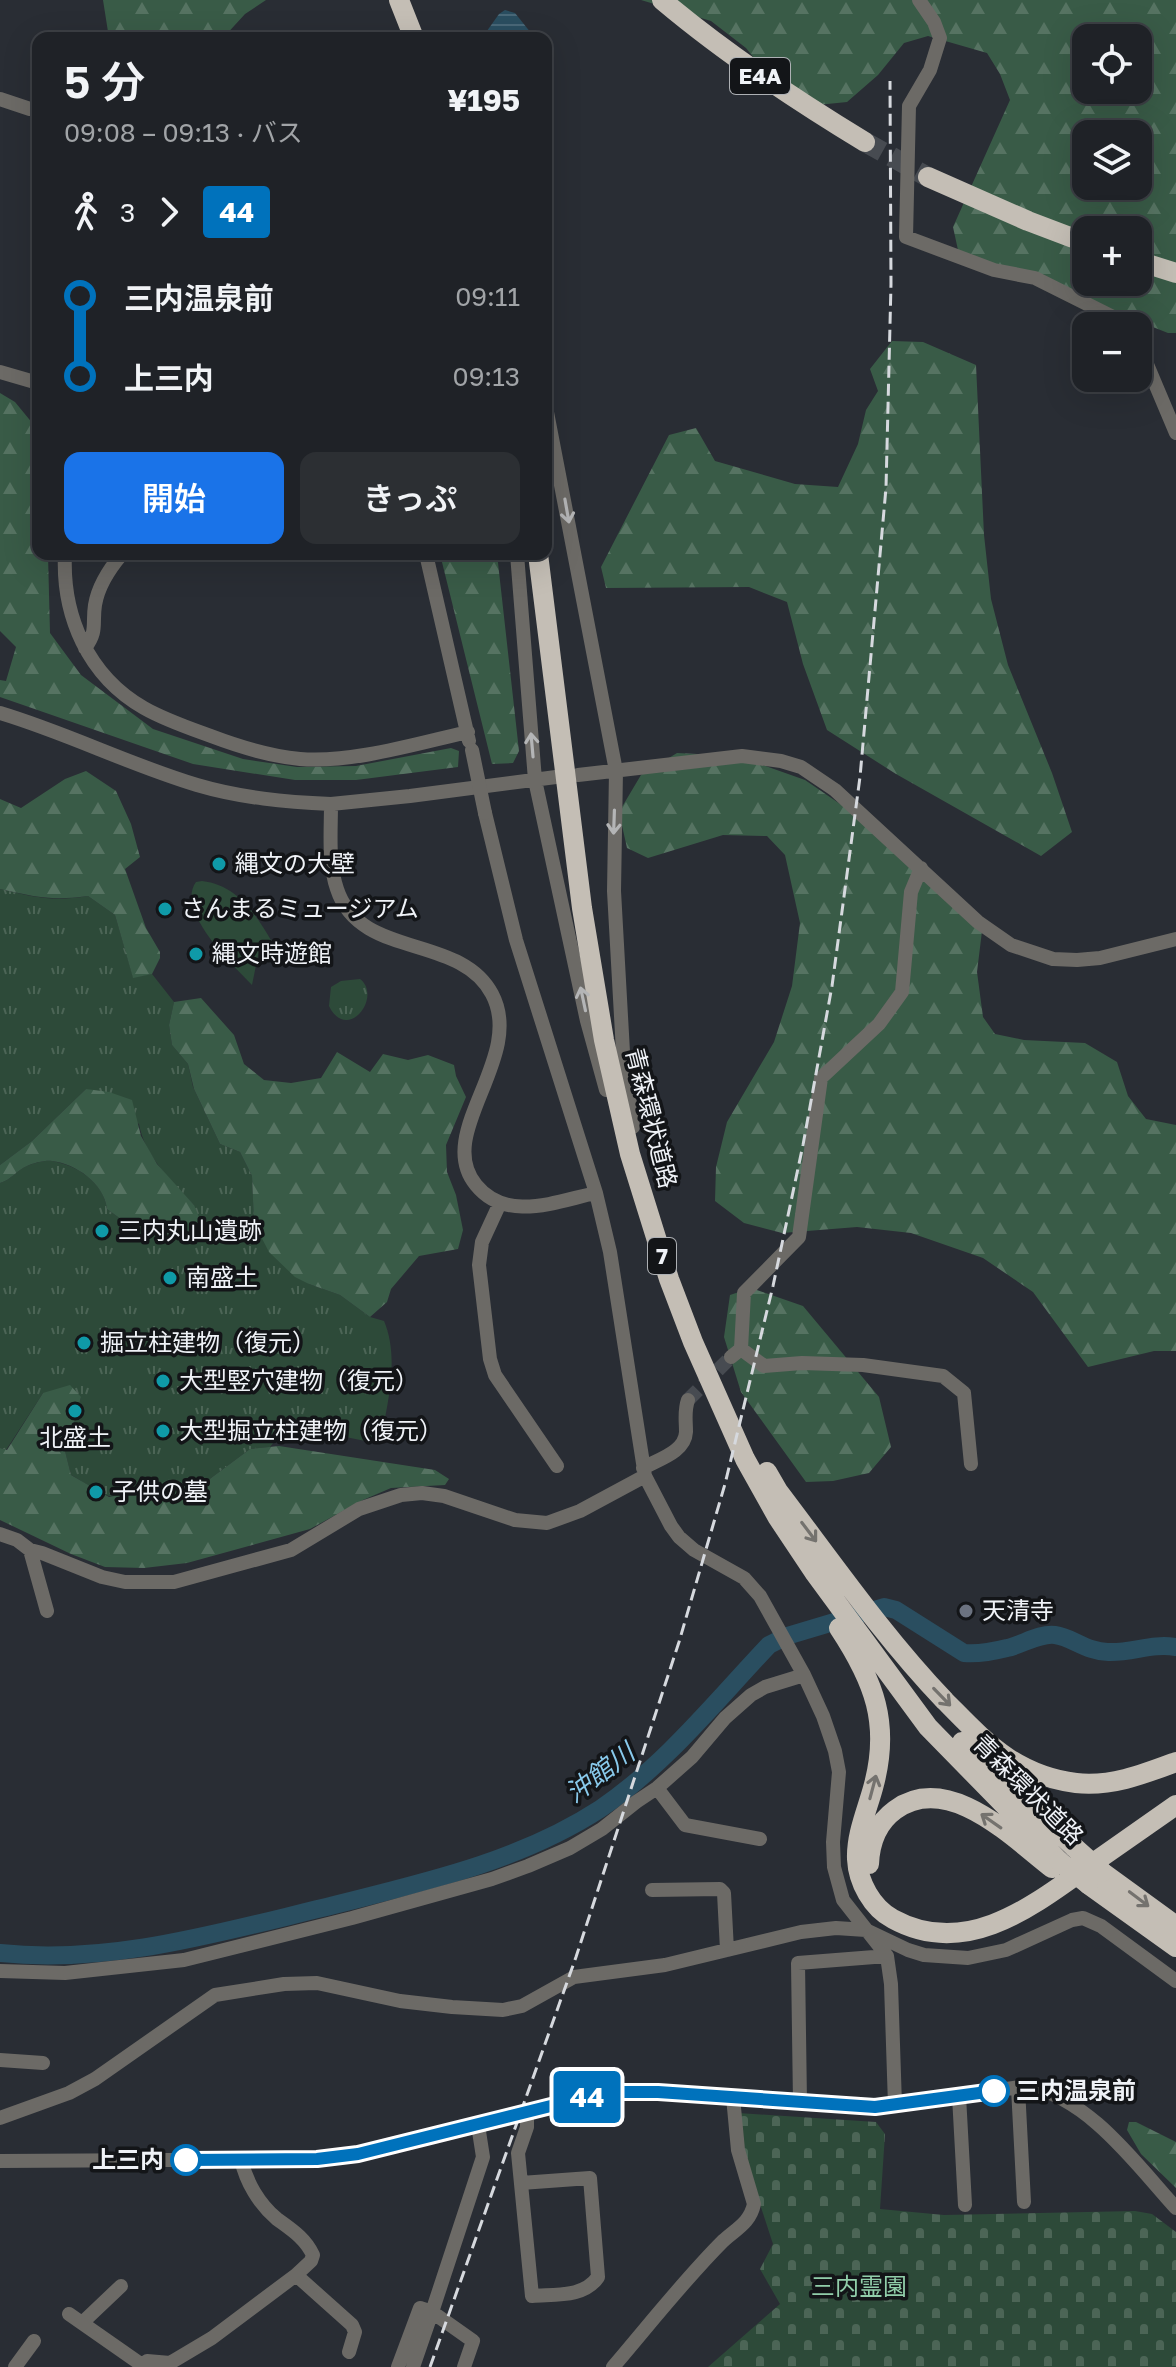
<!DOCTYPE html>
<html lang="ja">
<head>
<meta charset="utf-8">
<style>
	:root { --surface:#1f2227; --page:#2c2f33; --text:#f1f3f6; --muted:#a1a4a7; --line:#3c3f44; --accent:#1a73e8 }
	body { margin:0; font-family:"Golos Text","Noto Sans JP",sans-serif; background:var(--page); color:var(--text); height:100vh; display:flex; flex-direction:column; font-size:30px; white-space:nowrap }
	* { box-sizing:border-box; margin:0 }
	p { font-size:26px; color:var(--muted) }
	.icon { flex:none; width:44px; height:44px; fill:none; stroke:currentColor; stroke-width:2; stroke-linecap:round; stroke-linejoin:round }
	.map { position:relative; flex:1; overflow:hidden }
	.details { position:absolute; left:32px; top:32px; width:520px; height:528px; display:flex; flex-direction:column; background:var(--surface); border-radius:16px; box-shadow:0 8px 32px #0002,0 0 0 2px var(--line) }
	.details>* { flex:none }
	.badge { padding:0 16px; border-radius:6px; font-size:28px; line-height:52px }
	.fabs { position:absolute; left:1072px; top:24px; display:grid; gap:16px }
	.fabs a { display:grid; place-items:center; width:80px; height:80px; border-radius:16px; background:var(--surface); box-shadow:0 8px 32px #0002,0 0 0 2px var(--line); font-size:40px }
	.map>.badge { position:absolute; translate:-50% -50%; box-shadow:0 0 0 4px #fff }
	.legs { display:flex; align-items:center; gap:12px; height:88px; padding:0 32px; font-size:26px }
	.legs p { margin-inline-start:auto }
	.summary { display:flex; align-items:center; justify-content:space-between; height:136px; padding:0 32px }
	h1 { font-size:44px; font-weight:600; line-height:60px }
	.primary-button { display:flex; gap:16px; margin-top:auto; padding:16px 32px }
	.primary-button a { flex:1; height:92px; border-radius:16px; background:var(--accent); color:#fff; font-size:32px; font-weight:600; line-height:92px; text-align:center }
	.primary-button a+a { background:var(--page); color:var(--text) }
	ul { padding:0 32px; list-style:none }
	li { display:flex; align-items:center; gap:28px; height:80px; font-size:30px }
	li i { display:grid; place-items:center; width:12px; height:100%; margin:0 10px; background:currentColor }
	li i::after { content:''; width:20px; height:20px; margin:-10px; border:6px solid; border-radius:50%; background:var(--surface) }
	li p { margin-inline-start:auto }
	li:first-child i { background:linear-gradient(#0000 50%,currentColor 0) }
	li:last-child i { background:linear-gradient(currentColor 50%,#0000 0) }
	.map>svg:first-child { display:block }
	.grass { fill:url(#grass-tufts) }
	.forest { fill:url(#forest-firs); fill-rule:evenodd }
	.cemetery { fill:url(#cemetery-stones) }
	.garden { fill:#2d4a39 }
	.water { fill:url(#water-rules) }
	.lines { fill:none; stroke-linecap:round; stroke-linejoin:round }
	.river { stroke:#2a4e60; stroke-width:18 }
	.minor-tunnel { stroke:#474b51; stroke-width:14; stroke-dasharray:14 7; stroke-linecap:butt }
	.highway-tunnel { stroke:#474b51; stroke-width:20; stroke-dasharray:20 10; stroke-linecap:butt }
	.minor { stroke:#6c6a66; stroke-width:14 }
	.highway { stroke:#c4beb5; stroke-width:20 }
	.rail { stroke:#d6d9de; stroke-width:3; stroke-dasharray:12 6; stroke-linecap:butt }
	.minor-bridge { stroke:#6c6a66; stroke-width:14 }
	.highway-bridge { stroke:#c4beb5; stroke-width:20 }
	.oneway { stroke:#b4b5b6 }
	.oneway2 { stroke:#74726e }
	.line-1-casing { stroke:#fff; stroke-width:18 }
	.line-1 { stroke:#0072bc; stroke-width:12 }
	.culture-dot { fill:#0f9aa8; stroke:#131518; stroke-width:3 }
	.worship-dot { fill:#6b7280; stroke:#131518; stroke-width:3 }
	.stop-1-dot { fill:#fff; stroke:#0072bc; stroke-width:4 }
	.labels { text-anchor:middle; stroke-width:7; stroke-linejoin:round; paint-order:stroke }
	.shield { fill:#131518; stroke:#adb0b4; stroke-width:2 }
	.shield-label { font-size:22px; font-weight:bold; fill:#eff2f7 }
	.poi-label { font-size:24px; fill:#eff2f7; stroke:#131518; text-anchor:start }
	.street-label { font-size:24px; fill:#eff2f7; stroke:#131518 }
	.stop-label { font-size:24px; font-weight:bold; fill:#eff2f7; stroke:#131518; text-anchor:start }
	.park-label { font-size:24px; fill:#91ceaa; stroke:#131518 }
	.water-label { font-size:26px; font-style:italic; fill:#89caec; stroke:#131518 }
</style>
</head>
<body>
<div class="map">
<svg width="1176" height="2367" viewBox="0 0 1176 2367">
	<defs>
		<pattern id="grass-tufts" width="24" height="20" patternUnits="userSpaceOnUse" patternTransform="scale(2)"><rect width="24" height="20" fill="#2d4a39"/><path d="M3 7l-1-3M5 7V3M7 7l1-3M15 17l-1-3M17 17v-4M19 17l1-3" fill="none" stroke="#4c6556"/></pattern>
		<pattern id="forest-firs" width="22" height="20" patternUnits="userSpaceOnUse" patternTransform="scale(2)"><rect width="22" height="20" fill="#395b47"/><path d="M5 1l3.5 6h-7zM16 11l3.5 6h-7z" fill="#567362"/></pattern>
		<pattern id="cemetery-stones" width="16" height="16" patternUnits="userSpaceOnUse" patternTransform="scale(2)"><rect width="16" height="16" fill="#2d4a39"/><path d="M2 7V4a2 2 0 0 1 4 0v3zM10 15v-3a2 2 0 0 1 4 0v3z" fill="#4c6556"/></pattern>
		<pattern id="water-rules" width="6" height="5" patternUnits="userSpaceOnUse" patternTransform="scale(2)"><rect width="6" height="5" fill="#2a4e60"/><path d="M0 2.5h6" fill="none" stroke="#496878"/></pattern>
	</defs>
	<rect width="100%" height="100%" fill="#292d34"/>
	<!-- grass -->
	<path class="grass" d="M0,889C34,897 52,902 88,896L115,915L133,977L152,974L174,1002L169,1025L172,1045L188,1064L193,1087L220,1144L240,1152L252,1176L254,1220L309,1284L340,1295L370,1317L384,1321C400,1359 387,1405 380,1444L287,1425L270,1447L250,1449L195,1490C159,1469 142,1503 110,1496C102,1495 81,1480 71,1475L65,1451L74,1438L73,1427L81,1397L43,1393L6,1450L0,1448V1183C11,1180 17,1170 27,1166C34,1163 46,1160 52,1161C77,1165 104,1183 107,1209L125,1222L154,1228L174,1237L194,1205C172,1181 145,1157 139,1124L86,1089L32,1141L0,1165Z
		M360,979C383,997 347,1043 329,1006L331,987L341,981Z"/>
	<!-- forest -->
	<path class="forest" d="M103,0H266L245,14L223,38H109Z
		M641,0H1176V333H1168L958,250L953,227L1010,100L1000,74L987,53L928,36L904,43L878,75L847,102L807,106L770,78L746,48L711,21ZM1086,38H1138V90H1086ZM1086,134H1138V186H1086ZM1086,230H1138V282H1086Z
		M892,341L923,342L976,365L984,535L991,599L1008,665L1052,773L1072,832L1041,856L896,774L827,730L803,664L787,602L749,587L606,588L601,567L669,435L696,428L715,461L795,484L838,487L858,444L866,410L878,391L870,369Z
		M0,393L15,402L38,430V480L31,492L34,542L38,546V554L48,555L50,633L81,675L153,729L243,759L297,767L356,766L451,748L459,751L458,767L356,780H295L193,764L0,697V680L6,681L16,647L0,631Z
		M440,554H497L519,751L513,763L492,764Z
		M677,753L717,755L749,760L805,780L881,832L982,931L977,972L983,1017L995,1034L1024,1040L1085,1043L1117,1062L1128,1096L1146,1119L1176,1125V1351H1154L1088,1367L1033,1292L983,1258L911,1233L857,1227L782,1233L744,1223L715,1201L716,1167L727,1122L774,1042L792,986L800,923L785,855L767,836L723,835L648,858L627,848L619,812L641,775Z
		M86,771L116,791L131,824L140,857L125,869L146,928L160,952V958L152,974L133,978L115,915L88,896C51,901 36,897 0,889V799L21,808L65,779Z
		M201,998L234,1035L244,1064L264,1080L291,1083L321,1078L337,1052L370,1072L383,1054L408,1060L428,1055L454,1065L456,1076L466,1097L446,1145L447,1172L456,1195L463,1230L458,1249L419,1256L391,1289L387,1302L370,1317L340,1295L309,1284L295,1277L269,1252L254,1223L252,1176L240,1152L220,1144L194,1089L188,1064L172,1045L169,1025L174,1002Z
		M86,1089L109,1092L132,1100L141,1136L157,1164L194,1205L204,1229L195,1235L173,1237L154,1228L125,1222L107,1209C104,1183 76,1164 52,1161C46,1160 33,1163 27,1166C17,1170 11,1180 0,1183V1165L32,1141Z
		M751,1288L803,1306L879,1397L891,1447L869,1473L833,1481L806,1482L741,1392L724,1337L730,1295Z
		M70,1385L81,1397L73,1427L74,1438L65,1451L71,1475L109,1497L142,1491L170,1479L182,1482L195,1490L250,1449L279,1446L435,1470L449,1479L445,1485L391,1488L363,1500L310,1529L187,1563L144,1568L105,1567L71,1554L0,1520V1448L7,1450L43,1393Z
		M1129,2122H1136L1176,2142V2188L1141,2154L1127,2130Z"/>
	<!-- cemetery -->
	<path class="cemetery" d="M738,2113L876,2122L885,2134L880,2209L944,2215L1135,2211L1152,2214L1176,2232V2367H708L780,2304L760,2269L773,2244L741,2146Z"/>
	<!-- garden -->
	<path class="garden" d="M202,881C237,885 256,914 272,942L261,941L252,985C233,965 175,911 196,882Z"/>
	<!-- water -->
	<path class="water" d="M505,10L515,13L535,38H482L499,14Z"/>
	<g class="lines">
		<!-- river -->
		<path class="river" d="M0,1953C108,1965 218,1933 322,1908C417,1884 517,1863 600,1809C665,1765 715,1702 769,1645L787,1636L884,1607L896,1610L964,1653C976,1654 995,1651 1007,1648C1022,1645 1039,1633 1055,1635C1072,1637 1087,1652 1108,1652C1133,1653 1151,1643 1176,1647"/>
		<!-- minor-tunnel -->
		<path class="minor-tunnel" d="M688,1400L731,1357"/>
		<!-- highway-tunnel -->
		<path class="highway-tunnel" d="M865,142L928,177"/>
		<!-- minor -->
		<path class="minor" d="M919,0L934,22L940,38L930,70L909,106L906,237L994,270L1035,278L1131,326
			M0,99L30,109
			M1138,343L1176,433
			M0,372L38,383
			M546,407L616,771L614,891L623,1052L633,1127
			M65,554C62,616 88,676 144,708C165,720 189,728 211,736C240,747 269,756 300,759C353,763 415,744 468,732
			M426,554L469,741
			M517,554L535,780L587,1021L606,1090
			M85,648C98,631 92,624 95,605C98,587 110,568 122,554
			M0,713C67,733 130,765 197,785C241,798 286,802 331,804C331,831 328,863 337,889C360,960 460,933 492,994C526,1058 433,1133 476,1185C507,1223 557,1201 596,1193
			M578,775L742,756L781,761L801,767L835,790L978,922L1011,945L1053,959L1077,960L1100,958L1176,939
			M331,804L410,796L556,777
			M485,813L516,940L596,1193L610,1252L645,1476L671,1526L679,1537L694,1550L744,1578L760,1596L804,1675L823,1716L835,1751L839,1772L833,1842L834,1867L843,1900L887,1956L891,1984L895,2105
			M500,1203L482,1242L479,1265L490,1359L495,1375L557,1466
			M741,1349L764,1366L802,1363L863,1365L943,1376L964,1393L971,1464
			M731,1357L741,1349L744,1293L799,1237L821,1078L879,1024L902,992L911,892L921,868
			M643,1468C659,1459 685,1452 686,1432C686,1420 684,1411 688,1400
			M0,1534L17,1540L30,1550L47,1611
			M30,1550L42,1553L102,1577L125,1582H174L291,1550L359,1509L401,1495L422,1493L444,1496L515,1520L547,1523L580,1511L645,1476
			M657,1788L685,1825L760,1839
			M652,1890L720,1889L724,1893L727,1950
			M0,1971L65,1973L184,1960L352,1918L492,1879L528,1866L570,1848L602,1829L636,1802L657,1788L692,1757L725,1718L751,1695L765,1687L804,1675
			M0,2060L43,2063
			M1018,2088L1024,2202
			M959,2096L965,2205
			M800,2102L798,1963L887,1956
			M0,2118L69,2093L95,2079L215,1995L284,1984L317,1983L400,2001L452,2007L503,2010L522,2006L574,1977L665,1965L801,1932L836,1928L866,1930L908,1950L924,1955L968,1958L1006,1950L1072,1920L1083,1918L1101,1926L1176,1981
			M0,2161L317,2159L358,2154L607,2092H658L875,2107L1027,2086C1089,2098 1136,2164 1176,2208
			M521,2183L590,2178L598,2277C584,2298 554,2294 532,2296L518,2153L527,2127V2112
			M296,2275L352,2325L355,2332L349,2352
			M69,2314L142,2365
			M82,2323L121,2286
			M15,2367L34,2341
			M140,2367L147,2361L170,2363L212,2338L296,2275L311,2261L313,2255C305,2238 292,2230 277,2219C259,2204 246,2182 241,2159
			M398,2367L420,2308L432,2312L483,2157L478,2125
			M413,2367L432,2312L473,2341L464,2367
			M613,2367C649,2325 684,2280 723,2241C736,2229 750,2223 754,2204L738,2150L733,2097"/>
		<!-- highway -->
		<path class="highway" d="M399,0L414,38
			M662,0C726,54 794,99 865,142
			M928,177L1028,221L1086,243
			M1138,261L1176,273
			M538,554L582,908L604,1040L630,1154L669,1279L693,1342L745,1459L778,1518L814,1572L928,1727L1059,1861
			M767,1472L778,1491C832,1562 883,1636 945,1701C965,1721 984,1742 1008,1758C1028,1771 1052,1780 1076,1783C1111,1787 1144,1774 1176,1762
			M839,1628C874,1681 891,1724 873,1788C867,1810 856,1835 857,1859C858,1882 872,1908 893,1919C964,1958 1029,1909 1086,1868C1116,1847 1146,1826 1176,1805
			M962,1742L1074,1847
			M869,1864C870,1842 877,1823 895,1810C948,1771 1013,1838 1052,1868
			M1102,1872L1176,1926
			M1088,1884L1176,1947"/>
		<!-- rail -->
		<path class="rail" d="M430,2367L576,1957L679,1642L725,1484L773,1286L803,1145L832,986L860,777L886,488L891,284L890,81"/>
		<!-- minor-bridge -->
		<path class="minor-bridge" d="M472,750L485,813"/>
		<!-- highway-bridge -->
		<path class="highway-bridge" d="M1074,1847L1102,1872
			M1059,1861L1088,1884"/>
	</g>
	<!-- one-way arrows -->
	<defs><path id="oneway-shaft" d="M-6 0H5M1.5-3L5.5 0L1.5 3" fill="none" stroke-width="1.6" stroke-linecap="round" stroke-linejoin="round" transform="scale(2)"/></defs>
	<g class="oneway">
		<use href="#oneway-shaft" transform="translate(567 511) rotate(80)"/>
		<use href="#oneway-shaft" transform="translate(532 745) rotate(-95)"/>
		<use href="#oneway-shaft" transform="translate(614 822) rotate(92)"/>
		<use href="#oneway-shaft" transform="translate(583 999) rotate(-102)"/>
	</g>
	<g class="oneway2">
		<use href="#oneway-shaft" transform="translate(809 1532) rotate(53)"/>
		<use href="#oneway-shaft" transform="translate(942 1697) rotate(46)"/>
		<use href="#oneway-shaft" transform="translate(873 1787) rotate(-75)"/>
		<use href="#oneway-shaft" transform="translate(991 1821) rotate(-145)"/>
		<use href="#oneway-shaft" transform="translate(1139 1899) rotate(37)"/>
	</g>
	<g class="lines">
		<defs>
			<path id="line-1" d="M186,2160L317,2159L358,2154L607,2092H658L875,2107L994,2091"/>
		</defs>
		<!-- line-1 casing -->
		<use href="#line-1" class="line-1-casing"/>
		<!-- line-1 -->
		<use href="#line-1" class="line-1"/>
	</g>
	<!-- markers -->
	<g class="culture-dot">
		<circle cx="219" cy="864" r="8"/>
		<circle cx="165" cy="909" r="8"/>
		<circle cx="196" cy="954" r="8"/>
		<circle cx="102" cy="1231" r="8"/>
		<circle cx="170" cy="1278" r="8"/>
		<circle cx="84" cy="1343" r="8"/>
		<circle cx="163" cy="1381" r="8"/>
		<circle cx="75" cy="1411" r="8"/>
		<circle cx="163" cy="1431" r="8"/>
		<circle cx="96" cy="1492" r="8"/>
	</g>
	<circle class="worship-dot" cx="966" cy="1611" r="8"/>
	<g class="stop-1-dot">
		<circle cx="994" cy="2091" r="14"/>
		<circle cx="186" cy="2160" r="14"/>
	</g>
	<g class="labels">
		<!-- shield labels -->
		<g class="shield">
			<rect x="730" y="58" width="60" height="36" rx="6"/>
			<rect x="648" y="1238" width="28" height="36" rx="6"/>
		</g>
		<g class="shield-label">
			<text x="760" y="84">E4A</text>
			<text x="662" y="1264">7</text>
		</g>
		<!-- poi labels -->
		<g class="poi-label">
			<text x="235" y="872">縄文の大壁</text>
			<text x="181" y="917">さんまるミュージアム</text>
			<text x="212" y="962">縄文時遊館</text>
			<text x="118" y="1239">三内丸山遺跡</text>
			<text x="186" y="1286">南盛土</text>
			<text x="100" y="1351">掘立柱建物（復元）</text>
			<text x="179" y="1389">大型竪穴建物（復元）</text>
			<text x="179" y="1439">大型掘立柱建物（復元）</text>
			<text x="75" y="1446" text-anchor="middle">北盛土</text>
			<text x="112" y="1500">子供の墓</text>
			<text x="982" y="1619">天清寺</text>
		</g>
		<!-- street labels -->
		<g class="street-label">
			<text transform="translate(651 1118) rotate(76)" y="8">青森環状道路</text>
			<text transform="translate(1028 1790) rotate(45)" y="8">青森環状道路</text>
		</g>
		<!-- stop labels -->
		<g class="stop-label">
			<text x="1016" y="2099">三内温泉前</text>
			<text x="164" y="2168" text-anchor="end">上三内</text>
		</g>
		<!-- park labels -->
		<g class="park-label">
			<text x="859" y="2295">三内霊園</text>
		</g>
		<!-- water labels -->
		<g class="water-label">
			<text transform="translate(600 1773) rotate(-37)" y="9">沖館川</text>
		</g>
	</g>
</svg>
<div class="fabs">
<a><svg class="icon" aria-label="locate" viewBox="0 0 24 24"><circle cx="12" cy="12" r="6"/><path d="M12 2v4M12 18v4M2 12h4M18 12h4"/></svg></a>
<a><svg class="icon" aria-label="layers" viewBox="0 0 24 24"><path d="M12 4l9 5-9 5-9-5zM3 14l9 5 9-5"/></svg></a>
<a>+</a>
<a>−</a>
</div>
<b class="badge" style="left:587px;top:2097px;background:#0072bc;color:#fff">44</b>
<section class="details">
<div class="summary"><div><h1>5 分</h1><p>09:08 – 09:13 · バス</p></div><b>¥195</b></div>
<div class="legs"><svg class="icon" aria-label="walk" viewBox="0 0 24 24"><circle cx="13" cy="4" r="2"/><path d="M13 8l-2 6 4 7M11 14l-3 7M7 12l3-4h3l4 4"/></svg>3<svg class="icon" aria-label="forward" viewBox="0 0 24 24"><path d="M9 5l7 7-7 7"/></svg><b class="badge" style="background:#0072bc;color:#fff">44</b></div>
<ul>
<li><i style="color:#0072bc"></i><b>三内温泉前</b><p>09:11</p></li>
<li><i style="color:#0072bc"></i><b>上三内</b><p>09:13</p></li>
</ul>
<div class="primary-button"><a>開始</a><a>きっぷ</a></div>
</section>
</div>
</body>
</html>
